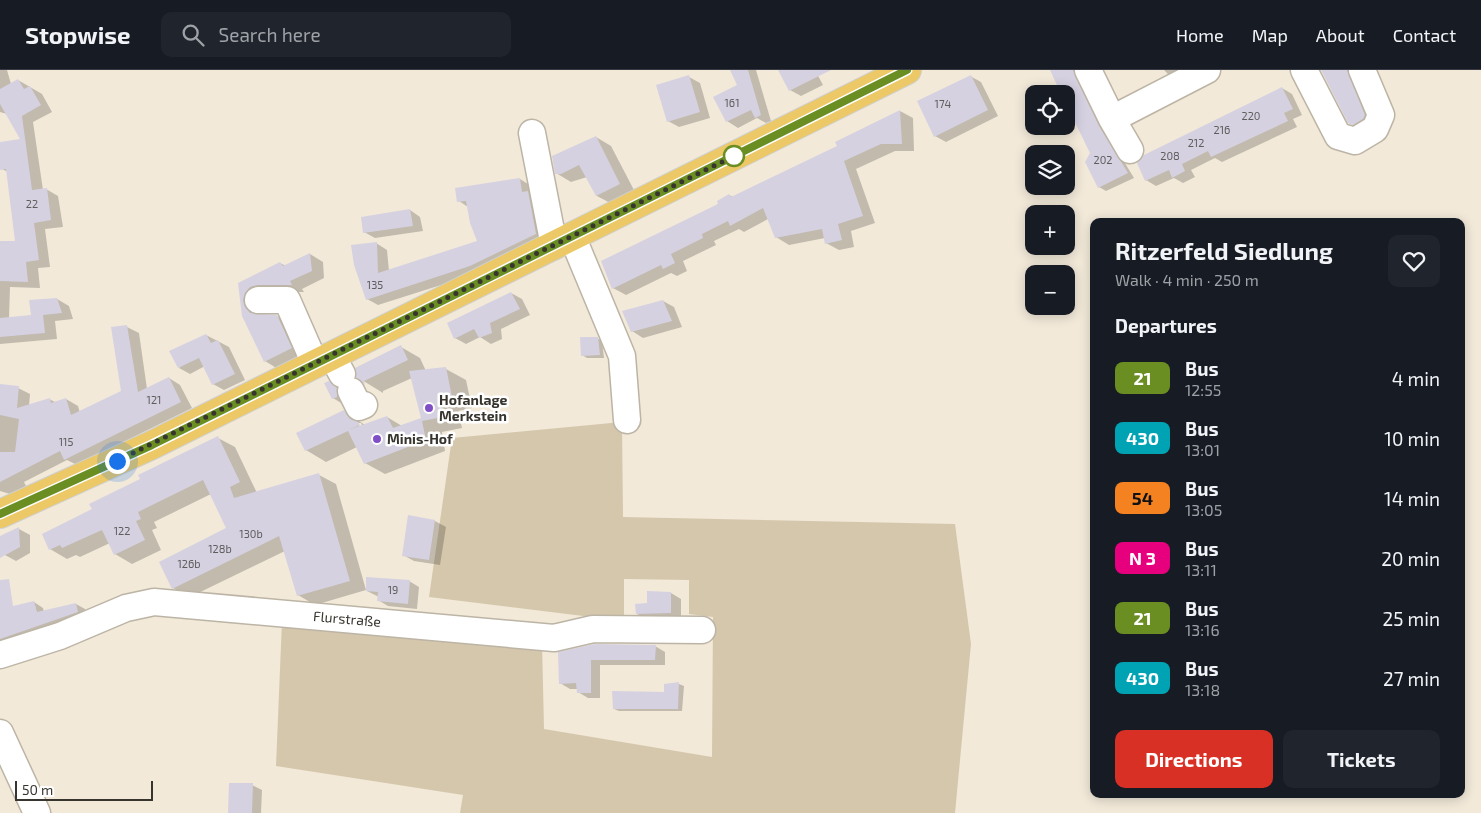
<!DOCTYPE html>
<html lang="en">
<head>
<meta charset="utf-8">
<style>
	:root { --surface:#171b24; --page:#20242c; --text:#f1f3f6; --muted:#9ea1a6; --line:#363941; --accent:#d93025 }
	body { margin:0; font-family:"Exo 2",sans-serif; background:var(--page); color:var(--text); height:100vh; display:flex; flex-direction:column; font-size:19px; white-space:nowrap }
	* { box-sizing:border-box; margin:0 }
	p { font-size:16px; color:var(--muted) }
	.icon { flex:none; width:28px; height:28px; fill:none; stroke:currentColor; stroke-width:2; stroke-linecap:round; stroke-linejoin:round }
	.map { position:relative; flex:1; overflow:hidden }
	.sheet { position:absolute; left:1090px; top:148px; width:375px; height:580px; display:flex; flex-direction:column; background:var(--surface); border-radius:10px; box-shadow:0 2px 12px #0003 }
	.sheet>* { flex:none }
	.badge { padding:0 10px; border-radius:8px; font-size:18px; line-height:32px }
	.tools { position:absolute; left:1025px; top:15px; display:grid; gap:10px }
	.tools a { display:grid; place-items:center; width:50px; height:50px; border-radius:10px; background:var(--surface); box-shadow:0 2px 12px #0003; font-size:25px }
	.scale { position:absolute; left:15px; bottom:12px; width:138px; box-sizing:border-box; padding-left:5px; border:2px solid #38352f; border-top:0; font-size:14px; line-height:18px; white-space:nowrap; color:#38352f; -webkit-text-stroke:4px #fff; paint-order:stroke }
	.you { position:absolute; width:25px; height:25px; margin:-12px; border:4px solid #fff; border-radius:50%; background:#1a73e8; box-shadow:0 0 0 8px #1a73e833 }
	.map>.badge { position:absolute; translate:-50% -50%; box-shadow:0 0 0 2px #fff }
	h2 { padding:0 25px; font-size:19px; line-height:45px }
	.round { display:grid; place-items:center; flex:none; width:52px; height:52px; border-radius:10px; background:var(--page) }
	.headline { display:flex; align-items:center; justify-content:space-between; height:85px; padding:0 25px }
	h1 { font-size:24px; font-weight:700; line-height:38px }
	.action { display:flex; gap:10px; margin-top:auto; padding:10px 25px }
	.action a { flex:1; height:58px; border-radius:10px; background:var(--accent); color:#fff; font-size:20px; font-weight:700; line-height:58px; text-align:center }
	.action a+a { background:var(--page); color:var(--text) }
	ul { padding:0; list-style:none }
	li { display:flex; align-items:center; gap:15px; height:60px; padding:0 25px }
	li div { flex:1 }
	li b { display:block; font-size:19px }
	li em { font-style:normal }
	li .badge { min-width:55px; font-weight:700; text-align:center }
	header { display:flex; align-items:center; gap:30px; box-sizing:border-box; height:70px; padding:0 25px; background:var(--surface); border-bottom:1px solid var(--line) }
	header strong { font-size:24px }
	nav { display:flex; gap:28px; margin-inline-start:auto; font-size:18px }
	.search { width:350px; height:45px; background:var(--page); display:flex; align-items:center; gap:12px; box-sizing:border-box; padding:0 18px; border-radius:10px; color:var(--muted); font-size:19px }
	.map>svg:first-child { display:block }
	.green { fill:#d5c7ac }
	.shadow { fill:#0003; fill-rule:evenodd }
	.building { fill:#d5d1e1 }
	.lines { fill:none; stroke-linecap:round; stroke-linejoin:round }
	.minor-casing { stroke:#bcb4a5; stroke-width:29 }
	.major-casing { stroke:#cfcfcd; stroke-width:30 }
	.minor { stroke:#fff; stroke-width:26 }
	.major { stroke:#ecc966; stroke-width:28 }
	.line-casing { stroke:#fff; stroke-width:11 }
	.line { stroke:#6b8e23; stroke-width:8 }
	.walk { stroke:#38352f; stroke-width:5; stroke-dasharray:0 9 }
	.stop-dot { fill:#fff; stroke:#6b8e23; stroke-width:2.5 }
	.poi-dot { fill:#804fc8; stroke:#fff; stroke-width:2 }
	.labels { text-anchor:middle; stroke-width:5; stroke-linejoin:round; paint-order:stroke }
	.number-label { font-size:11px; fill:#5f5c5c }
	.poi-label { font-size:14px; font-weight:bold; fill:#38352f; stroke:#fff; text-anchor:start }
	.street-label { font-size:14px; fill:#38352f; stroke:#fff }
</style>
</head>
<body>
<header>
<strong>Stopwise</strong>
<div class="search"><svg class="icon" aria-label="search" viewBox="0 0 24 24"><circle cx="10" cy="10" r="6"/><path d="M15 15l6 6"/></svg>Search here</div>
<nav><a>Home</a><a>Map</a><a>About</a><a>Contact</a></nav>
</header>
<div class="map">
<svg width="1481" height="743" viewBox="0 0 1481 743">
	<rect width="100%" height="100%" fill="#f2e9d9"/>
	<!-- green -->
	<path class="green" d="M622,352L623,447L955,454L971,574L955,743H460L463,725L276,696L282,551L542,572L544,659L712,687L713,547L689,544V510L624,509V551L429,527L452,368Z"/>
	<!-- shadow -->
	<path class="shadow" d="M0,0H7L11,14L18,10L42,24L52,42L33,52L43,120L46,119L58,126L63,157L45,159L50,197L38,198L40,218L10,217L9,248L32,246L57,229L69,236L73,249L55,251L57,269L0,274V172L17,173L8,102L2,99L0,73L22,70L7,44L0,42Z
		M731,0H756L771,51L766,53L757,48L738,58L727,51L739,15Z
		M780,0H815L823,15L801,26L790,20Z
		M1051,0H1081L1106,62L1134,108L1106,121L1099,117L1091,83L1066,24Z
		M1164,0H1184L1171,7Z
		M1322,0H1352L1369,48L1359,57L1349,53Z
		M970,6L981,12L998,46L946,72L935,66Z
		M689,7L700,13L710,48L679,57L668,51Z
		M1282,18L1292,24L1302,45L1293,49L1297,57L1222,92L1215,88L1191,100L1195,107L1183,113L1174,108L1156,116L1146,110Z
		M900,41L913,48L914,81H895L856,99L875,153L851,161L854,177L839,180L826,173L825,168L789,175L776,167L768,149L744,162L739,159L714,171L716,175L683,191L687,201L677,206L671,203L626,225L613,218L729,125L733,127L838,77L836,72Z
		M596,67L611,76L635,122L612,134L597,126L587,107L571,112L556,103Z
		M520,109L531,116L547,171L482,202L378,235L367,229L376,173L387,180L389,201L479,172L468,137L459,131Z
		M410,140L420,147L423,161L375,168L364,162Z
		M310,184L323,192L324,208L302,219L304,222H271L256,239L257,245L277,246L290,254L304,286L278,299L265,291L243,246L240,214L280,193L286,196Z
		M511,223L522,229L530,245L501,259L502,269L491,274L480,267L466,274L455,268Z
		M663,231L674,237L682,257L643,268L632,261Z
		M127,257L139,263L147,319L169,308L180,315L192,338L77,395L67,390L24,412L26,416L10,424L0,421V316L18,318L30,324L29,336L49,329L55,332L66,329L78,336L80,343L122,322Z
		M206,265L229,277L245,310L224,320L213,314L205,296L190,304L179,298Z
		M597,268L602,271L604,288H587L582,285Z
		M401,277L420,288L426,301L446,299L466,310L472,338L458,341L462,358L442,362L445,381L385,404L365,393L357,377L326,392L306,380L344,341L365,355L387,347L402,356L422,349L412,308L383,321V323L357,307ZM358,353H361L364,360L362,361Z
		M329,312L350,325L354,341L333,328Z
		M218,368L235,377L257,423L319,405L336,414L366,520L315,535L298,525L285,481L190,527L173,518L228,459L211,424L154,452L157,458L152,460L161,480L132,494L115,484L110,473L80,487L76,485L67,489L50,479L93,440L142,409Z
		M409,446L435,451L446,457L440,495L414,491L403,485Z
		M19,459L30,465V483L16,491L5,485L0,467Z
		M409,511L419,517L417,539L388,536L378,530L379,527L367,521Z
		M648,523H671L681,529V549H647L637,544L648,535Z
		M34,532L43,538L44,542L76,534L85,539L87,547L0,578V541Z
		M655,576L665,582V595H600V628H588L578,622V619H570L560,613V583Z
		M679,614L684,616L682,641H619L614,639L665,624L666,616Z
		M252,715L262,720L261,743H229Z"/>
	<!-- building -->
	<path class="building" d="M730,0H748L761,45L755,48L751,40L726,52L713,27L737,15Z
		M778,0H831L789,21Z
		M1050,0H1073L1099,56L1128,103L1098,118L1085,92L1090,83L1066,34V24H1061Z
		M1321,0H1347L1365,45L1363,49L1353,55L1348,53Z
		M689,5L700,42L667,52L656,15Z
		M971,5L988,40L934,67L917,31Z
		M18,9L24,19L30,16L41,35L22,46L32,120L47,118L51,150L34,153L39,190L26,192L28,212L0,211V171H15L6,99L0,100V72L20,69L0,34V19Z
		M1282,17L1293,39L1284,43L1288,51L1211,87L1208,81L1182,94L1185,101L1172,108L1169,100L1145,111L1137,93L1144,85Z
		M900,40L902,74H881L844,91L863,146L838,154L842,170L825,174L822,159L775,168L763,138L730,156L728,151L702,164L703,168L671,184L675,193L663,199L661,195L612,219L601,191L718,134L717,131L729,124L731,127L837,76L835,72Z
		M596,66L620,114L596,126L579,95L561,104H555L552,86Z
		M520,108L522,122L528,121L536,164L470,196L366,230L354,195L351,175L377,172L378,203L477,171L470,153L466,131L457,132L455,118Z
		M410,139L413,156L363,163L361,147Z
		M310,183L312,201L290,211L292,215H258L250,217L245,223L243,230L245,237L250,243L277,245L292,278L264,292L242,246L238,213L280,192L283,196Z
		M511,222L520,239L490,253L492,263L479,268L474,259L454,269L447,253Z
		M57,228L62,243L43,245L45,263L0,267V248L31,245L29,230Z
		M663,230L672,251L631,262L622,241Z
		M127,255L138,322L169,307L181,332L64,390L60,381L0,412V382H15L19,349L0,345V314L19,316L17,338L50,328L51,333L66,328L71,345L121,321L111,257Z
		M206,264L211,273L218,270L235,304L212,315L199,288L178,298L169,281Z
		M580,267H598L600,285L581,286Z
		M401,275L408,290L364,311L365,315L356,307L355,298Z
		M446,297L452,327L439,330L443,347L422,351L426,370L364,394L348,361L305,381L296,363L344,340L350,349L358,352L360,355L348,360L387,346L393,358L421,348L409,301Z
		M329,311L337,318V327L332,329L324,313Z
		M218,366L240,412L230,417L234,428L319,403L350,511L297,526L279,466L172,519L159,492L226,458L203,410L138,442L141,449L136,451L145,470L114,485L102,460L62,478L60,475L49,480L42,464L92,439L89,434L140,409L138,405Z
		M408,445L435,450L429,490L402,486Z
		M19,457L20,477L0,488V466Z
		M366,507L410,510L408,534L377,531L378,522L366,521Z
		M9,509L13,536L34,531L37,542L76,533L78,542L0,569V510Z
		M647,521L671,522V543L636,544L635,534L647,533Z
		M595,574L656,575L655,590H591V623H577L576,613L559,614L558,582Z
		M679,612L678,639H613L612,621L664,622V614Z
		M229,713H253L252,743H228Z"/>
	<g class="lines">
		<defs>
			<path id="minor" d="M1088,0L1112,49L1130,80
				M1304,0L1338,66L1355,71L1375,59L1381,45L1362,0
				M1112,49L1207,0
				M532,63L554,176
				M572,166L622,286L627,350
				M258,230H287L315,294
				M332,286L342,304
				M351,321L359,337L364,335
				M0,585L60,566L126,538L154,532L554,568L593,559L702,560
				M0,663L37,743"/>
			<path id="major" d="M0,444L152,375L907,0"/>
		</defs>
		<!-- minor casing -->
		<use href="#minor" class="minor-casing"/>
		<!-- major casing -->
		<use href="#major" class="major-casing"/>
		<!-- minor -->
		<use href="#minor" class="minor"/>
		<!-- major -->
		<use href="#major" class="major"/>
	</g>
	<g class="lines">
		<defs>
			<path id="line" d="M0,444L152,375L907,0"/>
		</defs>
		<!-- line casing -->
		<use href="#line" class="line-casing"/>
		<!-- line -->
		<use href="#line" class="line"/>
		<!-- walk -->
		<path class="walk" d="M117,391L734,86"/>
	</g>
	<!-- markers -->
	<circle class="stop-dot" cx="734" cy="86" r="10"/>
	<g class="poi-dot">
		<circle cx="429" cy="338" r="5"/>
		<circle cx="377" cy="369" r="5"/>
	</g>
	<g class="labels">
		<!-- number labels -->
		<g class="number-label">
			<text x="732" y="37">161</text>
			<text x="943" y="38">174</text>
			<text x="1251" y="50">220</text>
			<text x="1222" y="64">216</text>
			<text x="1196" y="77">212</text>
			<text x="1170" y="90">208</text>
			<text x="1103" y="94">202</text>
			<text x="32" y="138">22</text>
			<text x="375" y="219">135</text>
			<text x="154" y="334">121</text>
			<text x="66" y="376">115</text>
			<text x="122" y="465">122</text>
			<text x="251" y="468">130b</text>
			<text x="220" y="483">128b</text>
			<text x="189" y="498">126b</text>
			<text x="393" y="524">19</text>
		</g>
		<!-- poi labels -->
		<g class="poi-label">
			<text x="439" y="335">Hofanlage<tspan x="439" dy="16">Merkstein</tspan></text>
			<text x="387" y="374">Minis-Hof</text>
		</g>
		<!-- street labels -->
		<g class="street-label">
			<text transform="translate(347 549) rotate(5)" y="5">Flurstraße</text>
		</g>
	</g>
</svg>
<div class="tools">
<a><svg class="icon" aria-label="locate" viewBox="0 0 24 24"><circle cx="12" cy="12" r="6"/><path d="M12 2v4M12 18v4M2 12h4M18 12h4"/></svg></a>
<a><svg class="icon" aria-label="layers" viewBox="0 0 24 24"><path d="M12 4l9 5-9 5-9-5zM3 14l9 5 9-5"/></svg></a>
<a>+</a>
<a>−</a>
</div>
<div class="scale">50 m</div>
<div class="you" style="left:117px;top:391px"></div>
<section class="sheet">
<div class="headline"><div><h1>Ritzerfeld Siedlung</h1><p>Walk · 4 min · 250 m</p></div><a class="round"><svg class="icon" aria-label="heart" viewBox="0 0 24 24"><path d="M12 20l-8-8c-3-5 5-10 8-4 3-6 11-1 8 4z"/></svg></a></div>
<h2>Departures</h2>
<ul>
<li><span class="badge" style="background:#6b8e23;color:#fff">21</span><div><b>Bus</b><p>12:55</p></div><em>4 min</em></li>
<li><span class="badge" style="background:#00a3b4;color:#fff">430</span><div><b>Bus</b><p>13:01</p></div><em>10 min</em></li>
<li><span class="badge" style="background:#f58220;color:#111">54</span><div><b>Bus</b><p>13:05</p></div><em>14 min</em></li>
<li><span class="badge" style="background:#e6007e;color:#fff">N 3</span><div><b>Bus</b><p>13:11</p></div><em>20 min</em></li>
<li><span class="badge" style="background:#6b8e23;color:#fff">21</span><div><b>Bus</b><p>13:16</p></div><em>25 min</em></li>
<li><span class="badge" style="background:#00a3b4;color:#fff">430</span><div><b>Bus</b><p>13:18</p></div><em>27 min</em></li>
</ul>
<div class="action"><a>Directions</a><a>Tickets</a></div>
</section>
</div>
</body>
</html>
